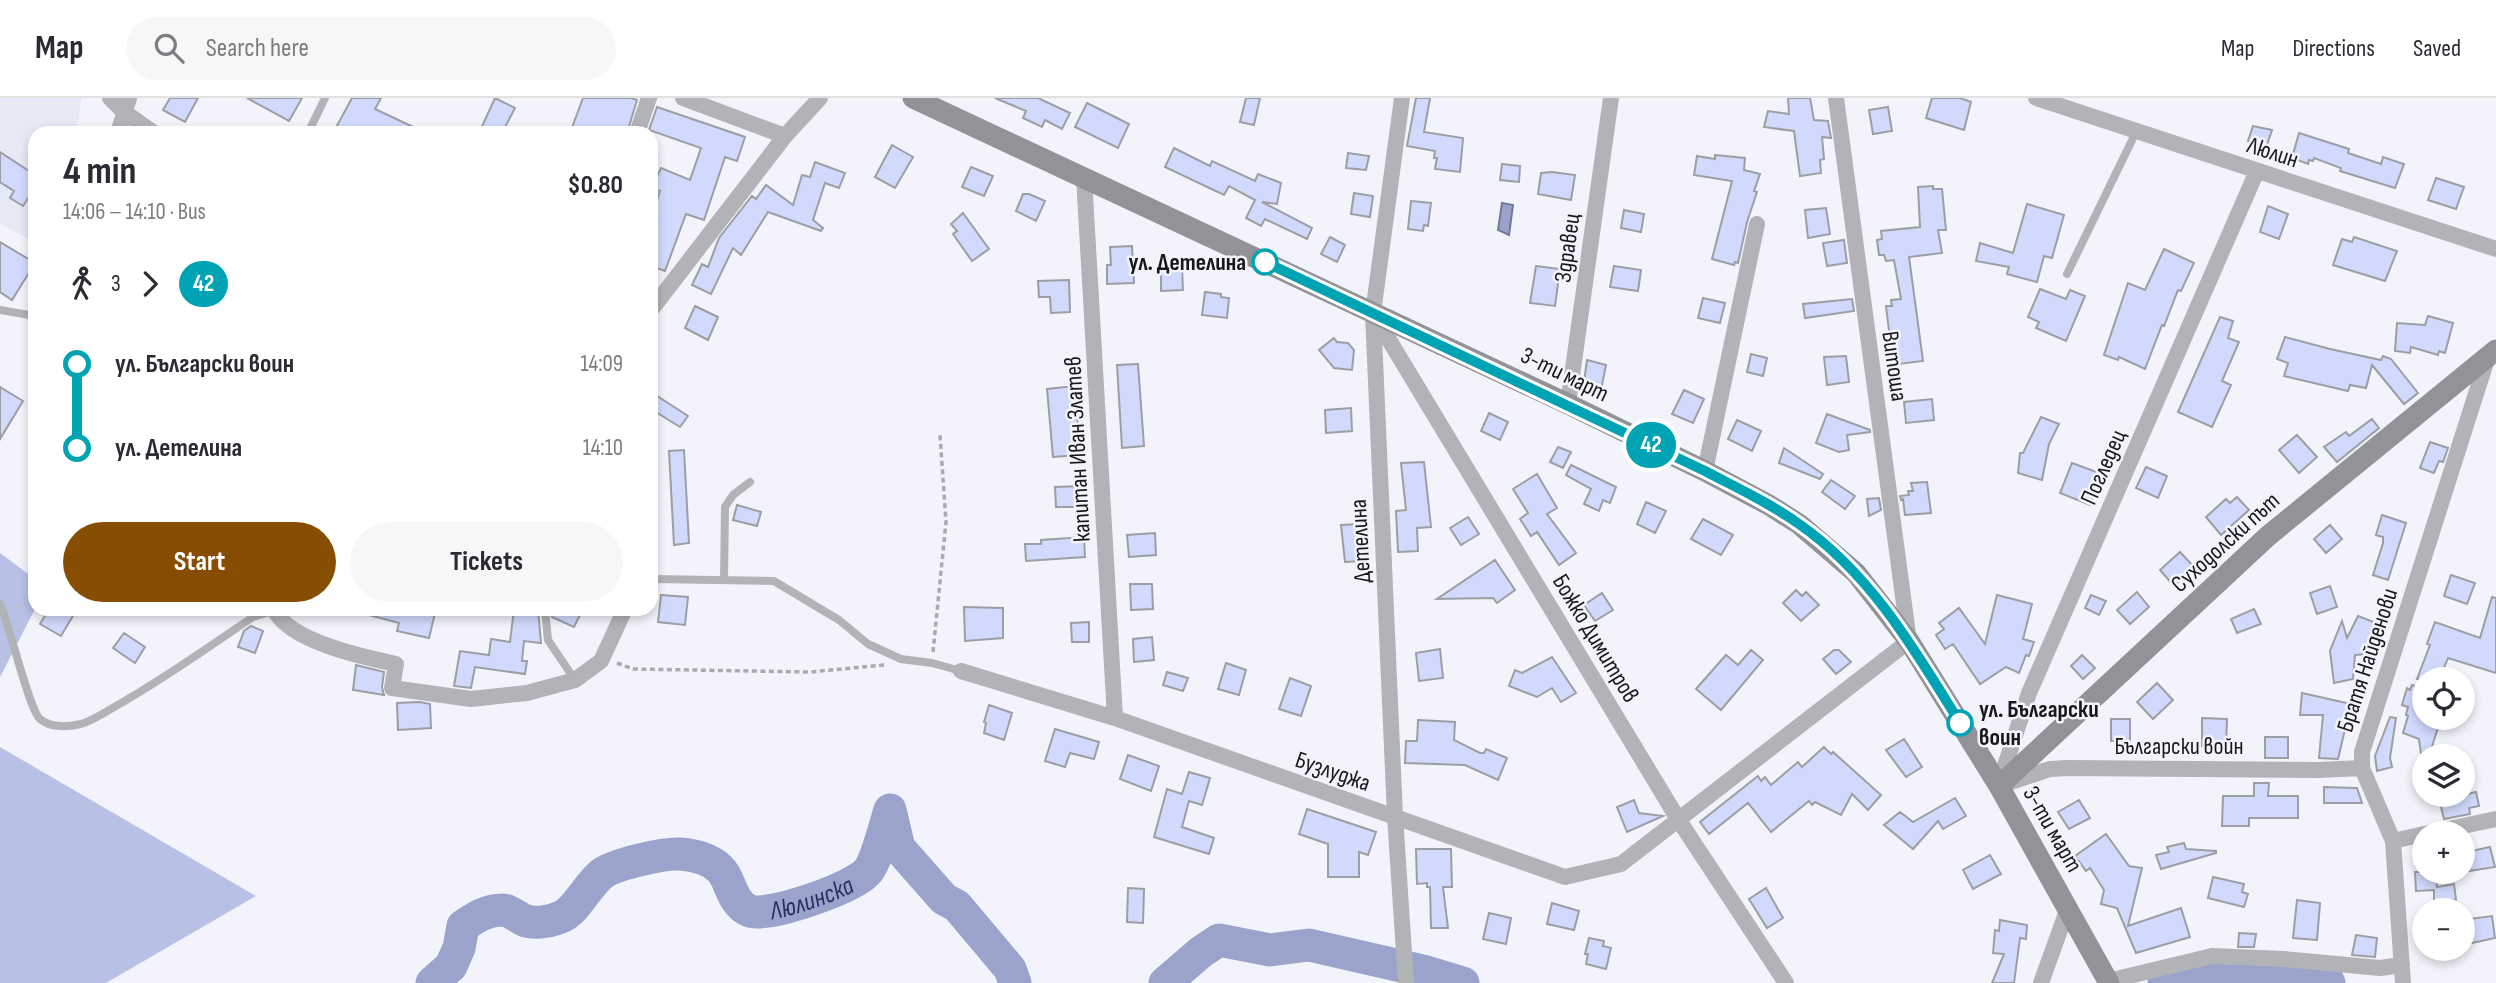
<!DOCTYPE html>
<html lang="en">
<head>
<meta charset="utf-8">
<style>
	:root { --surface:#fff; --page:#f7f7f7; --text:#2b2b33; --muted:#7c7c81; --line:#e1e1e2; --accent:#874e03 }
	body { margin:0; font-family:"Sofia Sans Condensed",sans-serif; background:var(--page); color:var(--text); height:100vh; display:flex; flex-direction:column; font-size:26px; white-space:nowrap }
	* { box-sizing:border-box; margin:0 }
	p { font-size:23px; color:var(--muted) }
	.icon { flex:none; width:38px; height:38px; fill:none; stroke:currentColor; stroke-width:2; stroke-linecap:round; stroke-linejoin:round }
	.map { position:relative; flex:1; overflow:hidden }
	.drawer { position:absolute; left:28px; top:28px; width:630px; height:490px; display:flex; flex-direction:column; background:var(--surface); border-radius:21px; box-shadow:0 4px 10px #0003 }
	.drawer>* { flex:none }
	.badge { padding:0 14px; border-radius:23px; font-size:24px; line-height:46px }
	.buttons { position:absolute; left:2412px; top:569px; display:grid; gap:14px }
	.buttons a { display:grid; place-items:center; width:63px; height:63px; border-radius:50%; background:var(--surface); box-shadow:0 4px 10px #0003; font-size:35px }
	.map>.badge { position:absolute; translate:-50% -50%; box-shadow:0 0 0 4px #fff }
	.legs { display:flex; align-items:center; gap:10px; height:77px; padding:0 35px; font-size:23px }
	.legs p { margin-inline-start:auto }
	.headline { display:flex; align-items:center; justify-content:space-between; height:119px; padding:0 35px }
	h1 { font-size:38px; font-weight:700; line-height:52px }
	.cta { display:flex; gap:14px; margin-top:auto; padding:14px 35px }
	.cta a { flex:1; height:80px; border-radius:42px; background:var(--accent); color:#fff; font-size:28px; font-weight:700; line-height:80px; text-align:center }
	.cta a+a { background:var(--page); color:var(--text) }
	ul { padding:0 35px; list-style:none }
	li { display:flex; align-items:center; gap:24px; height:84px; font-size:26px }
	li i { display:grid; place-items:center; width:10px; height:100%; margin:0 9px; background:currentColor }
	li i::after { content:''; width:18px; height:18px; margin:-9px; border:5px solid; border-radius:50%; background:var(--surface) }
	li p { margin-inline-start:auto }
	li:first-child i { background:linear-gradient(#0000 50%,currentColor 0) }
	li:last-child i { background:linear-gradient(currentColor 50%,#0000 0) }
	header { display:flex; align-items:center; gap:42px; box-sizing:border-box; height:98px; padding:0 35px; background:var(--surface); border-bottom:2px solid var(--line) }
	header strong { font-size:33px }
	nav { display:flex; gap:38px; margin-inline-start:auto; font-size:24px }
	.search { width:490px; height:63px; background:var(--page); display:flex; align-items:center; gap:18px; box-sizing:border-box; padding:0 24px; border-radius:38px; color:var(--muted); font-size:26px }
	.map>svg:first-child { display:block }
	.built { fill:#e5e9f6 }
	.green { fill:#b7c1e5 }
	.water { fill:#99a3cb; stroke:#727996; stroke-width:2 }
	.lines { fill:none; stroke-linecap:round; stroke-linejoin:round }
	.river { stroke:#99a3cb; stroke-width:33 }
	.building { fill:#d1dafc; stroke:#9c9ea3; stroke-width:2 }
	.path { stroke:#a9aab0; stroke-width:3.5; stroke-dasharray:5 3.5; stroke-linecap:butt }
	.lane { stroke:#b2b3b6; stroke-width:8 }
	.street { stroke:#b2b3b6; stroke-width:16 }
	.secondary { stroke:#929397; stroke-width:21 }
	.line-1-casing { stroke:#fff; stroke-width:16 }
	.line-1 { stroke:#00a3b4; stroke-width:10 }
	.stop-1-dot { fill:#fff; stroke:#00a3b4; stroke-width:3.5 }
	.labels { text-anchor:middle; stroke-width:5; stroke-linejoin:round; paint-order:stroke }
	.street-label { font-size:24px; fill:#17181a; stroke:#f3f4fb }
	.stop-label { font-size:24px; font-weight:bold; fill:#17181a; stroke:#f3f4fb; text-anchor:end }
	.water-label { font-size:26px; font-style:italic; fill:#262f61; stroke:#f3f4fb }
</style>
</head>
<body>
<header>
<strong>Map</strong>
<div class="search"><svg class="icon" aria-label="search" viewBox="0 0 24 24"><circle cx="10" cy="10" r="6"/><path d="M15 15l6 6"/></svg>Search here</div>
<nav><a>Map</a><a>Directions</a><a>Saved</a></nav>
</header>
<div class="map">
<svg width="2496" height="885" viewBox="0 0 2496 885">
	<rect width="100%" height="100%" fill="#f3f4fb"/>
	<!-- built -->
	<path class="built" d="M0,0H82L76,35H35V145L0,125Z"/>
	<!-- green -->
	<path class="green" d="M0,455L35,481V511L0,579Z
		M0,649L256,798L106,885H0Z"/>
	<!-- water -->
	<path class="water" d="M1502,105L1513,107L1509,137L1498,132Z"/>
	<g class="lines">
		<!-- river -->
		<g class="river">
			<path id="s1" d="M432,885L451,868L459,850L463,828C475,820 486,812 502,812C510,812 518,820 526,823C537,826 553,823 563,818C577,811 589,785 603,775C616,766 664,755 680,756C693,757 710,761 720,771C731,781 731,806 750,813C767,820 857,789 868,773C877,762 885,727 890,712L899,750L944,801L957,808L1010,871L1015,885"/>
			<path d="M1165,885L1201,854L1219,842L1270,852L1309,847L1423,873L1463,885"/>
			<path d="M2164,885C2189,860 2294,880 2329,885"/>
		</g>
	</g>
	<!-- building -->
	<path class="building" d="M170,0H198L185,24L163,12Z
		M247,0H302L289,23Z
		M352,0H381L375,11L426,35H333Z
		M495,0L515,10L502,35H479Z
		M583,0H631L637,2L627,35H570Z
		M995,0H1038L1070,15L1062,31L1045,22L1042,29L1023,20L1026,13Z
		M1246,0H1260L1254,27L1240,24Z
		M1416,0H1430L1424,34L1463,40L1460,74L1435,71L1437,60H1434L1435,53L1407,48Z
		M1788,0H1810L1814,22L1828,23L1831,40L1822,39L1824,61L1820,62L1821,75L1800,78L1794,33L1764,29L1768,13L1789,16Z
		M1932,0H1960L1971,4L1964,32L1926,20Z
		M1087,5L1129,26L1118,50L1075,29Z
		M657,9L745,39L737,63L725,59L704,122L686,116L665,173L651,168V140L657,121L651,118L660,93L652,90L661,70L690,82L701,50L649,32Z
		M1888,9L1892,33L1873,36L1869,12Z
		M2253,28L2272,32L2266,50L2248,43Z
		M2299,35L2349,51L2348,55L2381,66L2383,59L2404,66L2395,90L2340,73L2341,70L2314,60L2313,63L2309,62L2308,66L2292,60Z
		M892,47L913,59L895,90L875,79Z
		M1174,50L1210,68L1212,63L1255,83L1258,76L1281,85L1277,106L1262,104L1312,130L1307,141L1265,121L1261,128L1246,120L1255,102L1229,88L1224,97L1165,69Z
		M0,54L35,77V90L23,108L10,100L14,93L0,84Z
		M1348,55L1369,58L1366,72L1346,70Z
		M1715,57L1745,60L1744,72L1760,76L1754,93L1757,94L1747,124L1738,165L1735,164L1734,167L1712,161L1732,83L1694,77L1697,58L1715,61Z
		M815,64L845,75L839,90L825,85L813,122L823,130L821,133L768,114L741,157L733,150L711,196L692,187L702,166L708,169L719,140L752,98L756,101L766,87L793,107L802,77L810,79Z
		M1502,66L1520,68L1519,84L1500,82Z
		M971,69L993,78L984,98L962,89Z
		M1552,74L1575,77L1571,102L1538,96L1541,75Z
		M2436,80L2464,89L2456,111L2428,102Z
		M1933,88V91H1942L1946,132H1938L1942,155L1909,159L1923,263L1899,266L1898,256L1892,257L1886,208H1892L1891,202L1901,201L1894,162L1886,163L1884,157H1879L1877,142L1882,141L1881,133L1920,129L1918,89Z
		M1354,95L1373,98L1370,119L1351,116Z
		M1023,96H1029L1045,103L1036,123L1016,113Z
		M1411,103L1431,105L1428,128L1424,127L1423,133L1408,131Z
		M2027,106L2064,117L2052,160L2044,158L2037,184L2007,176L2009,169L1976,163L1980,145L2013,155Z
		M2268,108L2288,116L2279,141L2260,134Z
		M1826,110L1830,136L1808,140L1805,112Z
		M1624,112L1644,116L1641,134L1621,130Z
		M963,115L989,151L972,163L953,136L957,133L951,126Z
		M1330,139L1345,147L1337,164L1321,156Z
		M2354,139L2397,153L2385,183L2333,167L2342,141L2352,144Z
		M1844,142L1847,165L1827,168L1823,145Z
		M0,144L35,165L12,202L0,194Z
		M1132,148L1134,185L1107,186V167H1111L1110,149Z
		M2164,151L2194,165L2181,193L2178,192L2164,228L2162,227L2145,271L2119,259L2118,262L2104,257L2128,185L2145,192Z
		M1182,168L1183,192L1161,193V169Z
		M1536,168L1560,171L1555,208L1530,205Z
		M1614,168L1641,172L1638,193L1610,189Z
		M1069,182L1070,214L1051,215L1050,199H1039L1038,183Z
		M2040,191L2066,201L2070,192L2085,198L2066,243L2036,230L2039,224L2028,219Z
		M1205,194L1221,196V199L1229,200L1227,220L1202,217Z
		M1703,200L1725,205L1720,225L1698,220Z
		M1852,201L1854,213L1805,220L1803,206Z
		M695,208L718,219L708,242L685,230Z
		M2428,218L2453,225L2445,255L2439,253L2438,257L2411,249L2410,255L2395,253L2397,225L2425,227Z
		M2220,219L2233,223L2228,240L2239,244L2222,283L2231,287L2212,329L2178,314Z
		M2285,239L2330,251L2381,262L2383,258L2391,261L2418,295L2404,306L2372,267L2366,290L2350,287L2348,293L2284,278L2288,265L2277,261Z
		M1334,240L1337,244L1348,245L1354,252L1352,272L1334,270L1319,252Z
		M1751,256L1767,260L1763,278L1747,274Z
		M1846,258L1849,284L1827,287L1824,259Z
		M1587,262L1606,267L1601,292L1584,284Z
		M1138,266L1144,348L1122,350L1117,267Z
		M1075,288L1080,357L1053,359L1047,291Z
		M0,289L23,303L0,341Z
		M1684,292L1704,301L1693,325L1672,316Z
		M651,294L688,318L680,329L651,311Z
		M1932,301L1934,322L1906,325L1904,304Z
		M1351,310L1352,333L1326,335L1325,312Z
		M1489,315L1508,324L1500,342L1481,333Z
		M1827,316L1870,332V334L1847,337L1849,352L1839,354L1816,345Z
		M2041,319L2059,326L2049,346L2042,382L2018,375L2020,355H2023Z
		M2372,321L2379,330L2337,364L2324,349L2346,334L2349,338Z
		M1737,322L1761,333L1752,353L1728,341Z
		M2297,337L2317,359L2299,375L2279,352Z
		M2430,344L2448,350L2443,364L2439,363L2434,375L2420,370Z
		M1558,349L1571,354L1563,370L1550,364Z
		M1784,350L1823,376L1820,381L1779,365Z
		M684,352L689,445L674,447L669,353Z
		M1424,364L1431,429L1417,430L1418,453L1398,454L1396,413L1406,412L1401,365Z
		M2072,365L2102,376L2090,407L2060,395Z
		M1571,367L1616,389L1610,405L1603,402L1599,413L1584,406L1591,391L1566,377Z
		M2146,369L2167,378L2158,400L2136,390Z
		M1537,376L1557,410L1547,416L1576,455L1559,467L1537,434L1531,438L1520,421L1528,415L1513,391Z
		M1831,382L1855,398L1845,411L1822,394Z
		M1927,384L1931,415L1905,417L1903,401L1901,402L1900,398L1909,397L1908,393H1913L1911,385Z
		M1081,388L1083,409H1056L1055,389Z
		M2237,399L2249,412L2221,437L2206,419L2226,401L2230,405Z
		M1879,400L1881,412L1869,418L1867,401Z
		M1646,404L1666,413L1655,435L1637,426Z
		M737,407L761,414L757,428L733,422Z
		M2382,417L2406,425L2388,482L2373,477L2383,445V439L2376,437Z
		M1468,419L1479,436L1461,447L1450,430Z
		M1703,421L1733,437L1721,457L1691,441Z
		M1359,426L1362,463L1345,464L1341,427Z
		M2330,427L2342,441L2326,455L2314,441Z
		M1155,435L1156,457L1129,459L1127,437Z
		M1084,439L1085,459L1026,463L1025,446H1041V442Z
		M2180,454L2195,470L2174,488L2160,472Z
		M1495,462L1515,492L1497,505L1493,500L1437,501Z
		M2451,477L2475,485L2467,506L2444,498Z
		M1130,486H1152L1153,511L1131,512Z
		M2330,488L2337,509L2317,516L2310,495Z
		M1796,492L1802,498L1806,494L1819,507L1801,523L1783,505Z
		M2137,494L2149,509L2130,526L2117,512Z
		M1602,495L1613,512L1595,523L1584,507Z
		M661,497L688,499L685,527L658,524Z
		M1997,497L2032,506L2023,541L2034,544L2029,558L2026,557L2019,575L2006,569L1980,586L1953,546L1945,551L1936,537L1944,531L1939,525L1959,510L1985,546Z
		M2091,497L2106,503L2099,517L2085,510Z
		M2492,499L2496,500V575L2448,560L2439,581H2417L2430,547L2427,546L2435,524L2480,540Z
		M964,509L1003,510V540L965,543Z
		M49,511H77L61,538L40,526Z
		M365,511H436L429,540L397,533L399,525L365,516Z
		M514,511H538L541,545L524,543L522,563H527L525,576L475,569L471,590L454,588L460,553L489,557L491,541L510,544Z
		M552,511H583L574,529L552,519Z
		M2254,511L2261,526L2237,535L2231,521Z
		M2358,518L2379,526L2368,556L2355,557L2353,581L2334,585L2330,553L2342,523L2347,540Z
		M1089,524V544H1072L1071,525Z
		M251,528L263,533L255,555L238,549L244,533Z
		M124,535L145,549L135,565L113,550Z
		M1152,539L1154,562L1134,564L1133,541Z
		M1440,551L1443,580L1419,583L1416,555Z
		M1751,552L1763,562L1721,612L1696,591L1726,557L1738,567Z
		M1834,552H1839L1851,564L1836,576L1823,561Z
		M2082,557L2095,570L2083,581L2071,568Z
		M1552,559L1576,595L1561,604L1552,590L1537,599L1509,588L1515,572L1522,575Z
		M1226,565L1246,572L1239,597L1218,591Z
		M356,567L384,574L382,589L384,597L353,592Z
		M1167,574L1188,580L1183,593L1163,587Z
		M1290,580L1311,588L1301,618L1279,611Z
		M2157,585L2173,602L2153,621L2137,604Z
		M2412,587L2424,591V620H2441L2429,658H2424V678L2419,641L2403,635L2408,618L2406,617L2408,609L2402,607L2407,590L2410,592Z
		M2302,595L2351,606L2338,661L2319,660L2323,617H2300Z
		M420,604L430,606L431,630L398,632L397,605Z
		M989,607L1012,615L1004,642L984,635L986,625L984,624Z
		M2390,619L2396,620L2390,660L2392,669L2377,673L2375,658Z
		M2202,620L2227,621L2226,648H2202Z
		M2111,621H2130V643H2111Z
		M1418,622L1455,624L1454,642L1480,655H1484L1486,651L1507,660L1498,682L1465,667L1405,665L1406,643H1417Z
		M1055,631L1099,644L1094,661L1070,655L1065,669L1045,663Z
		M2265,639H2288V660H2265Z
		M1904,641L1922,669L1906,679L1886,652Z
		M1824,649L1831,656L1833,654L1881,697L1868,712L1852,696L1841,717L1815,704L1812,707L1809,703L1771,734L1748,705L1709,736L1700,724L1758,678L1761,683L1765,679L1771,687L1798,664L1802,669Z
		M1128,657L1159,668L1151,693L1120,681Z
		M1189,674L1210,680L1202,707L1189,703L1182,729L1214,740L1209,756L1154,739L1167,691L1182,696Z
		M2254,685H2269L2268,698H2298V720H2249V728H2222L2223,698H2254Z
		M2324,689L2357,690L2362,705H2324Z
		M2476,694L2479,708L2469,710L2470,716L2444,721L2440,705L2460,702L2459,698Z
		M1955,700L1966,718L1943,731L1938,723L1913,751L1884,727L1900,714L1913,724Z
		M1634,702L1639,715L1663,718L1627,734L1617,709Z
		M2079,702L2090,720L2069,731L2058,714Z
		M1307,711L1376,734L1368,757L1359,754V779H1328V746L1299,736Z
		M2106,736L2129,768L2142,770L2128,828L2181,810L2190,839L2136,855L2117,810L2101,806L2104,792L2090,770L2086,773L2075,758Z
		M2184,745L2186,751L2216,753V755L2161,771L2156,757L2169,754L2167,749Z
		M2490,749L2495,769L2469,773L2467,754Z
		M1416,751H1451L1452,789H1443L1448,830H1431L1430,789H1427V785L1417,786Z
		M1990,757L2001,776L1973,791L1963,772Z
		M2415,774H2436L2437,789L2454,786L2456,802L2434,806V792L2416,793Z
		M2213,779L2244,786L2242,794L2248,796L2244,809L2208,800Z
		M1128,790L1144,791L1143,825L1127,824Z
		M1766,790L1783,820L1767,830L1749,801Z
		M2297,802L2320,805L2317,842L2293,840Z
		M1552,805L1579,813L1574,832L1547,826Z
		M1489,815L1511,820L1506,846L1483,841Z
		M2492,818L2495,840L2472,845L2469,821Z
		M2000,822L2027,827L2026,841L2020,840L2014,885H1992L2004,856L1993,855L1995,832L1999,833Z
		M2239,835L2256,836L2254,849H2238Z
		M2356,837L2377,840L2375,859L2352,857Z
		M1589,840L1604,843L1603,848L1611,850L1606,871L1586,866L1588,856H1585Z"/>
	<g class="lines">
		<!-- path -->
		<path class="path" d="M933,554L946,424L940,337
			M617,565L633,571L810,574L884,567"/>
		<!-- lane -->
		<path class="lane" d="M308,35L325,0
			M2067,176L2136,34
			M0,212L35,218
			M651,481L774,483L839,522L868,546L901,561L932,565L961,573
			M724,481L725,409L733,397L750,384
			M0,506C10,528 29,612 40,621C50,630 68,629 81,626C95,622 110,611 123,604C168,578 210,548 253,519L273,513
			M545,511L548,542L575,582"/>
		<!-- street -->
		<path class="street" d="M110,0L123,13L154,35
			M683,0L785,38
			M1402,0L1373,215L1395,718L1406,885
			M2036,0L2496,151
			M118,35L129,0
			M637,35L649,0
			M1084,79L1115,620
			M651,212L785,38L820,0
			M1374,217L1678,721L1786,885
			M1568,306L1611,0
			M1705,373L1757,126
			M274,511C288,543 363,559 396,566L392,590L471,601L527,595L575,582L601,563L625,511
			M961,573L1115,620L1565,779L1621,766L1909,543L1836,0
			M1999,686L2029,595L2257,73
			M2005,686L2050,671L2067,670L2318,672L2362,670
			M2429,735L2496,721
			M2393,743L2424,736
			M2108,883L2212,858L2284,861L2380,870L2402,867
			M2041,885L2068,810
			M2403,885L2393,743L2362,670V654L2488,258"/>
		<!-- secondary -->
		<path class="secondary" d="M913,0L1568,306L1705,373L1769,407L1799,426L1856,475L1909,543L1999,688L2109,885
			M1999,688L2268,438L2496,252"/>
	</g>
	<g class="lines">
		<defs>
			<path id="line-1" d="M1265,164L1705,373C1737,390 1770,405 1799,426C1871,476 1915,552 1960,625"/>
		</defs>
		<!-- line-1 casing -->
		<use href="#line-1" class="line-1-casing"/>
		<!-- line-1 -->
		<use href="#line-1" class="line-1"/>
	</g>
	<!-- markers -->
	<g class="stop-1-dot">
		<circle cx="1265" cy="164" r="12"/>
		<circle cx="1960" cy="625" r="12"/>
	</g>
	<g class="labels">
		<!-- street labels -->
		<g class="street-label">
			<text transform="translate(2273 54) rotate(18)" y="8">Люлин</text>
			<text transform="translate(1567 150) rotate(-82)" y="8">Здравец</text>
			<text transform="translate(1895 268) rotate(82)" y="8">Витоша</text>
			<text transform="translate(1565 276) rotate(26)" y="8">3-ти март</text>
			<text transform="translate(1077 351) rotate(-93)" y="8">капитан Иван Златев</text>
			<text transform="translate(2103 369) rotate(-66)" y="8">Погледец</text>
			<text transform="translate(1360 443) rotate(-93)" y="8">Детелина</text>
			<text transform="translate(2225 444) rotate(-42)" y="8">Суходолски път</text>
			<text transform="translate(1596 540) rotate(59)" y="8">Божко Димитров</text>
			<text transform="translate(2367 562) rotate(-72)" y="8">Братя Найденови</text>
			<text x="2179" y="656">Български войн</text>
			<text transform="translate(1333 673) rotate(19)" y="8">Бузлуджа</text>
			<text transform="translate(2053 731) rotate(60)" y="8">3-ти март</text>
		</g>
		<!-- stop labels -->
		<g class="stop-label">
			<text x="1246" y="172">ул. Детелина</text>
			<text x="1979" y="619" text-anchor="start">ул. Български<tspan x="1979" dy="28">воин</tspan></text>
		</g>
		<!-- water labels -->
		<g class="water-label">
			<text dy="9" stroke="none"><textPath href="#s1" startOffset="474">Люлинска</textPath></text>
		</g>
	</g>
</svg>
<div class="buttons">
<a><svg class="icon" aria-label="locate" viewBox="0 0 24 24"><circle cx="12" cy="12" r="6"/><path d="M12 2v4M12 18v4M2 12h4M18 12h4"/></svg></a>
<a><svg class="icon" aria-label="layers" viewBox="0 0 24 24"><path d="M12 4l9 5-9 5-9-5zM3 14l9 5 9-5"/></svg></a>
<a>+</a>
<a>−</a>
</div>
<b class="badge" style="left:1651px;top:347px;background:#00a3b4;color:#fff">42</b>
<section class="drawer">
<div class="headline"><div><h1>4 min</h1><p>14:06 – 14:10 · Bus</p></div><b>$0.80</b></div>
<div class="legs"><svg class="icon" aria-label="walk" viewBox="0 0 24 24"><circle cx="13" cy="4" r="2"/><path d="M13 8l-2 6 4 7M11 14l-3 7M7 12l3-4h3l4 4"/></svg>3<svg class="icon" aria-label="forward" viewBox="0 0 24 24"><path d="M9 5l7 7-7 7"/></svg><b class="badge" style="background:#00a3b4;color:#fff">42</b></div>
<ul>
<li><i style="color:#00a3b4"></i><b>ул. Български воин</b><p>14:09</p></li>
<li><i style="color:#00a3b4"></i><b>ул. Детелина</b><p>14:10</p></li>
</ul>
<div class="cta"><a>Start</a><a>Tickets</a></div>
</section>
</div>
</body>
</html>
